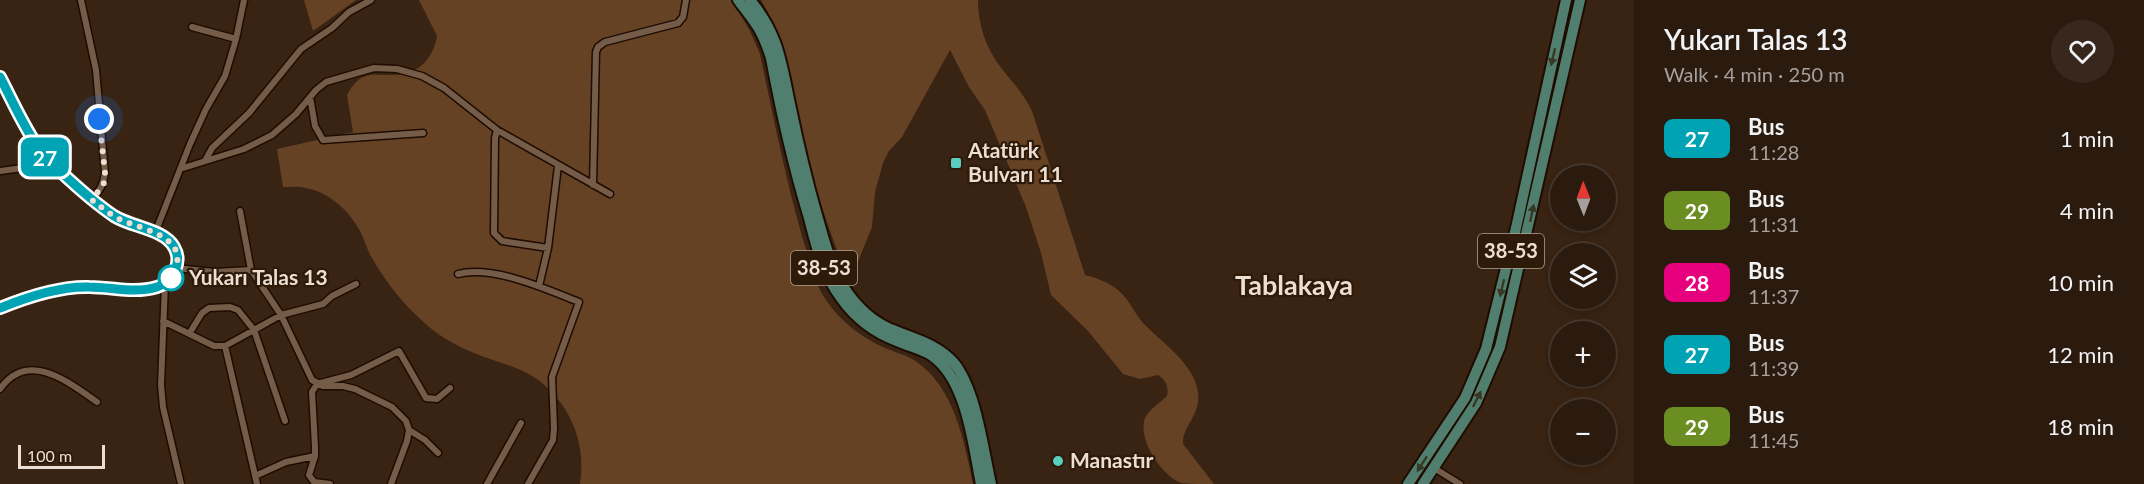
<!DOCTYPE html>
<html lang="en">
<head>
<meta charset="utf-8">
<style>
	:root { --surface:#2b1a0e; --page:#37271c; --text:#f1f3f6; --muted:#a6a19e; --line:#47382e }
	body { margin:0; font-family:Lato,sans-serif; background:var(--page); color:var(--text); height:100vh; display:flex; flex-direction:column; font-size:22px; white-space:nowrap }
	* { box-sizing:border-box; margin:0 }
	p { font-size:20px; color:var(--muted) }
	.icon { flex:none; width:33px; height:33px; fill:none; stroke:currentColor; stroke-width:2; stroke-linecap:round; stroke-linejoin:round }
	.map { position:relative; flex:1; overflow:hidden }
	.details { display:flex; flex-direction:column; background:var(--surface); width:510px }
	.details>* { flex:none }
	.badge { padding:0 12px; border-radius:9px; font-size:21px; line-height:39px }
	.needle { width:39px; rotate:359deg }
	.fabs { position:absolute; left:1550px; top:165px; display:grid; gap:12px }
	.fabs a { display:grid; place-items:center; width:66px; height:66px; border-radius:50%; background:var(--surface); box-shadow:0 3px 9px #0003,0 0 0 2px var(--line); font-size:30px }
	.scale { position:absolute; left:18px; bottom:15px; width:87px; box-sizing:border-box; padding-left:6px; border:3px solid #ecded3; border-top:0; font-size:16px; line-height:21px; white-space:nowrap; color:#ecded3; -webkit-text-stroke:4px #2e1a08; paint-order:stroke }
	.you { position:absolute; width:30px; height:30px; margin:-15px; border:4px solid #fff; border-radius:50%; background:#1a73e8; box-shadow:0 0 0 9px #1a73e833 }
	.map>.badge { position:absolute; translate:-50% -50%; box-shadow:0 0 0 3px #fff }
	.round { display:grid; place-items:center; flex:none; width:63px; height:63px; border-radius:32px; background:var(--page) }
	.head { display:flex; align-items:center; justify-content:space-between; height:102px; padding:0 30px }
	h1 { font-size:28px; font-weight:600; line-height:45px }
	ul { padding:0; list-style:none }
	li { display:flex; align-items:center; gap:18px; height:72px; padding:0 30px }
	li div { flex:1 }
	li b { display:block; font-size:22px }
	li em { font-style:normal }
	li .badge { min-width:66px; font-weight:700; text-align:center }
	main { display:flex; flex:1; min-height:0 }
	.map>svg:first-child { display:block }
	.green { fill:#664225 }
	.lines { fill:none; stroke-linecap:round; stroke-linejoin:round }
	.street-casing { stroke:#1f0c00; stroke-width:9 }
	.secondary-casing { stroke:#1f0c00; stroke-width:12 }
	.primary-casing { stroke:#1f0c00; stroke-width:14 }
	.street { stroke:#745c49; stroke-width:6 }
	.secondary { stroke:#636d5c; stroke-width:9 }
	.primary { stroke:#517f6f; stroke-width:10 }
	.oneway { fill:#383827 }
	.line-casing { stroke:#fff; stroke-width:14 }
	.line { stroke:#00a3b4; stroke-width:9 }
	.walk { stroke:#ecded3; stroke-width:6; stroke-dasharray:0 10.8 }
	.poi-dot { fill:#59cebe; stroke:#2e1a08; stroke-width:2 }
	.stop-dot { fill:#fff; stroke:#00a3b4; stroke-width:3 }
	.labels { text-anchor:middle; stroke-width:4.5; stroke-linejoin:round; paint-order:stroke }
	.shield { fill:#2e1a08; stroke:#b3a396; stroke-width:1.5 }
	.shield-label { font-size:20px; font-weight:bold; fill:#ecded3 }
	.poi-label { font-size:21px; font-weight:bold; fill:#ecded3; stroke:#2e1a08; text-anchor:start }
	.stop-label { font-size:21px; font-weight:bold; fill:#ecded3; stroke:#2e1a08; text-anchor:start }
	.district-label { font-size:27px; font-weight:bold; fill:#ecded3; stroke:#2e1a08 }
</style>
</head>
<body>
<main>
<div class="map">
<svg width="1634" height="484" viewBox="0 0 1634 484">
	<rect width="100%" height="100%" fill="#392312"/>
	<!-- green -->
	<path class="green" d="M304,0H356L313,31Z
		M419,0H732L750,31L760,54C773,115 785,176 802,236C809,258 813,281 826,300C840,321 862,338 885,348C894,352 906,355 914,360C954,386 964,440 973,484H580C585,454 577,422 557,398C531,367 508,367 474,353C453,345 433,332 417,316C399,299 384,279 372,258C367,250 365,241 361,233C351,212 329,192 306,188C299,186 291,187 283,187L277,149L353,132L347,95C361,69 373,76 396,75C418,75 434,57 437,36Z
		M761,0H978C978,25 986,49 1002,69C1013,83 1024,94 1032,111L1085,275C1097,278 1108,282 1118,290C1130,300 1134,313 1143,323C1162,343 1194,363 1198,392C1201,416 1182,426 1183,444L1214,484C1205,484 1190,484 1181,483C1162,476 1135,437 1146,416C1150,409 1161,402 1167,396C1169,387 1166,380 1158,375L1140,379L1123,374L1088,331L1051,295L1041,253L1026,207L985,110L969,87L950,50L902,137L889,151L883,163L875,192L872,227L850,281C830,236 815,189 804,141C793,91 788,44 761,0Z"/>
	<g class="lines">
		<defs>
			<path id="street" d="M81,0L96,70L105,173C103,185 100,191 92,199
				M192,27L236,39
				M310,97L315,126L323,140L423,133
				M497,130L495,138L494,233L502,241L548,248
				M205,161L212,148L249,113L301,49L332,28L349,12L371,0
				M180,169L244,149L272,135L296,114L316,90L326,82L374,68L397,69L422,76L444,88L497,130L610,194
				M0,171L52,164
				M593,185L596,52L598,47L605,42L678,23L683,17L686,0
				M240,211L251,270L281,315L312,380L323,386H343L355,389L392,407L406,421L409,430L407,441L391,484
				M155,233L190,144L206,109L225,76L236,39L244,0
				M176,268L214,272L251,270
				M458,274C493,265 546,289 579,302L552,377L554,428L553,440L528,484
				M165,283L161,385L163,407L181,484
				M539,286L548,248L558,166
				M163,321L214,346H225L281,315L323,304L332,296L356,284
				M189,334L202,313L209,308L230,307L238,310L254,330L285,421
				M225,346L257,484
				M0,389C28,349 68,382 97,402
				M409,430L425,440L438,453
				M1434,468L1460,484
				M255,476L286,462L315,456
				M330,484L314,482L309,475L315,456V447L312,392L317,384L351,375L399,351L426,398L437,399L450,388
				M487,484L521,423"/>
			<path id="secondary" d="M0,77C13,102 25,130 41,153C46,160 55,166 61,172C78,188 95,203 114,216C131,227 164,229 174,247C183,262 173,282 157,287C134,294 112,287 89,287C59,286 27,297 0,308"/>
			<path id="primary" d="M738,0C756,23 762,30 771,58C781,112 793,165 809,218C816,246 823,274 841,298C856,319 873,332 897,341C908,346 921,349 931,355C967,379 973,445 981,484
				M750,0C779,35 781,62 790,104C798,143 807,181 818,219C824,239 829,261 839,279C850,299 866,317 886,327C909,338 936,342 954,363C976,390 983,449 991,484
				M1408,484L1465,398L1486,349L1516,228L1566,0
				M1423,484L1476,403L1500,347L1580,0"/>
		</defs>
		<!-- street casing -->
		<use href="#street" class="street-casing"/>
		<!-- secondary casing -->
		<use href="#secondary" class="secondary-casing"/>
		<!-- primary casing -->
		<use href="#primary" class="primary-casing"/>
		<!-- street -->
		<use href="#street" class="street"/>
		<!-- secondary -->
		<use href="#secondary" class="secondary"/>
		<!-- primary -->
		<use href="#primary" class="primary"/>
	</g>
	<!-- one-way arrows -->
	<defs><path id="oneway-solid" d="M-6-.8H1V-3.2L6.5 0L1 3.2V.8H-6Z" transform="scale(1.5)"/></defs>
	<g class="oneway">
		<use href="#oneway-solid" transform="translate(1553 57) rotate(103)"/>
		<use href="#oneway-solid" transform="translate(1532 213) rotate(-78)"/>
		<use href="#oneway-solid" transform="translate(1502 288) rotate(103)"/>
		<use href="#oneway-solid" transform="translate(1477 399) rotate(-63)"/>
		<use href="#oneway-solid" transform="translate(1422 464) rotate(123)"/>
	</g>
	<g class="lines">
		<defs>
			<path id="line" d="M0,77C13,102 25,130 42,153C46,160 55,166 61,172C78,188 95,203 114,216C131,227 164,229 174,247C183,262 173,282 157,287C134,294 112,287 89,287C59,286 27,297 0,308"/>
		</defs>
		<!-- line casing -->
		<use href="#line" class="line-casing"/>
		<!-- line -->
		<use href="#line" class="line"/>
		<!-- walk -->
		<path class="walk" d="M99,119L105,173L104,183L92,200C100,206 109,214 119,219C146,231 195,238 171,278"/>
	</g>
	<!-- markers -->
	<g class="poi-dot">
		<rect x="950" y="157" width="12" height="12" rx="3"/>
		<circle cx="1058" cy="461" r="6"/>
	</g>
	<circle class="stop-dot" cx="171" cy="278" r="12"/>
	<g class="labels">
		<!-- shield labels -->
		<g class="shield">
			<rect x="1478" y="234" width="66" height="34" rx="4.5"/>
			<rect x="791" y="251" width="66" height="34" rx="4.5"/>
		</g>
		<g class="shield-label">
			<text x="1511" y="258">38-53</text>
			<text x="824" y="275">38-53</text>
		</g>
		<!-- poi labels -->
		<g class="poi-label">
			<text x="968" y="158">Atatürk<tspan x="968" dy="24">Bulvarı 11</tspan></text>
			<text x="1070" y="468">Manastır</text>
		</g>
		<!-- stop labels -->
		<g class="stop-label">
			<text x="189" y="285">Yukarı Talas 13</text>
		</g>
		<!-- district labels -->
		<g class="district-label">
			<text x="1294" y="295">Tablakaya</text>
		</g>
	</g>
</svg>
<div class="fabs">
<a><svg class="needle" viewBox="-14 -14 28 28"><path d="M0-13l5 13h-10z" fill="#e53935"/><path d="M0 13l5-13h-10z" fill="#a6a19e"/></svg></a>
<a><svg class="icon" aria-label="layers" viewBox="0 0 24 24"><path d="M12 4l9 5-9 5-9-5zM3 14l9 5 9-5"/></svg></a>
<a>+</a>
<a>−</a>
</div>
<div class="scale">100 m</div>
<div class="you" style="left:99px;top:119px"></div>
<b class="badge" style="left:45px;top:157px;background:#00a3b4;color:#fff">27</b>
</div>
<section class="details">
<div class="head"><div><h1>Yukarı Talas 13</h1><p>Walk · 4 min · 250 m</p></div><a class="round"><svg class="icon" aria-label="heart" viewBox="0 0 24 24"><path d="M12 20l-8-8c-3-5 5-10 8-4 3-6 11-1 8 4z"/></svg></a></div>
<ul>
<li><span class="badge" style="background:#00a3b4;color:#fff">27</span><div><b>Bus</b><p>11:28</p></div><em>1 min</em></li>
<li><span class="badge" style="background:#6b8e23;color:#fff">29</span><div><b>Bus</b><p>11:31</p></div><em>4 min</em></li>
<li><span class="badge" style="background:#e6007e;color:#fff">28</span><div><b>Bus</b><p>11:37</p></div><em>10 min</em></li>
<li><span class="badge" style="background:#00a3b4;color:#fff">27</span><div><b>Bus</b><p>11:39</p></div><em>12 min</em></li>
<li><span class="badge" style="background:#6b8e23;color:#fff">29</span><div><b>Bus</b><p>11:45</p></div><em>18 min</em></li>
</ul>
</section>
</main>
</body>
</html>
